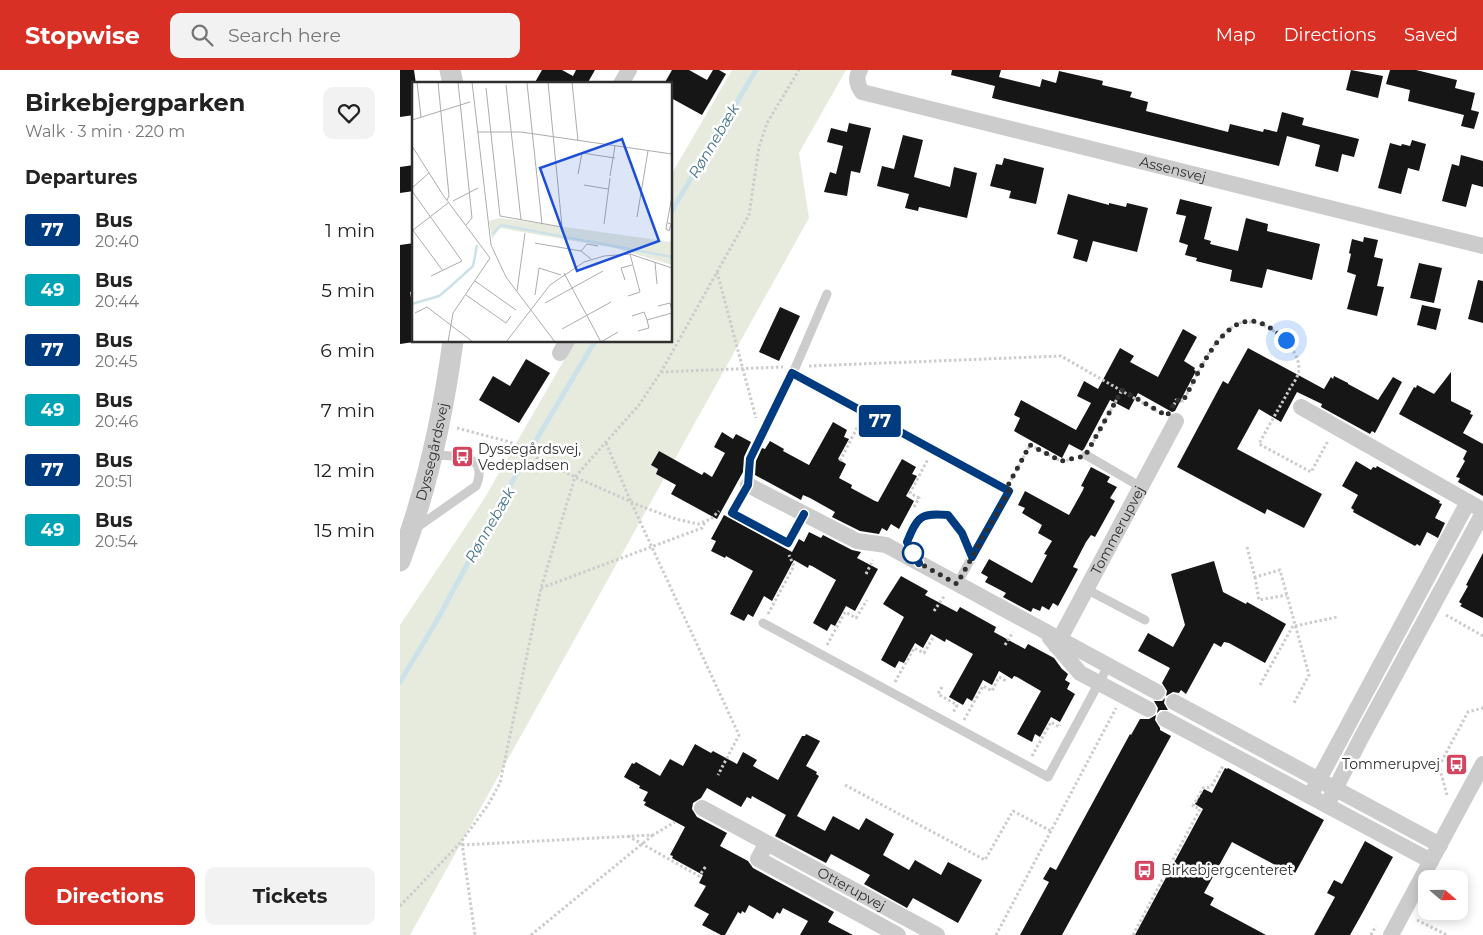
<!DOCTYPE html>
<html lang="en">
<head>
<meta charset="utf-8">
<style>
	:root { --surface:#fff; --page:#f2f2f2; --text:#222; --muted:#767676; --accent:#d93025 }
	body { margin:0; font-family:Montserrat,sans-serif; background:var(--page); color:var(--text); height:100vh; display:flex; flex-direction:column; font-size:19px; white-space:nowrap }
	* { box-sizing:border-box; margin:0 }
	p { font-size:16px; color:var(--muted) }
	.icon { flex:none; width:28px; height:28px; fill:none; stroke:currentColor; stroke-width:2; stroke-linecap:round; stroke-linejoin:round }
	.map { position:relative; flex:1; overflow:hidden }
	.details { display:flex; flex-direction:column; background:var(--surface); width:400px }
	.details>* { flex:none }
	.badge { padding:0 10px; border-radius:4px; font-size:18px; line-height:32px }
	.needle { width:32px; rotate:110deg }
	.controls { position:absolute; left:1018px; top:800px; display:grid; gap:10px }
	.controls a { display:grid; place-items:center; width:50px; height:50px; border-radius:10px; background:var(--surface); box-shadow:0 2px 12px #0003; font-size:25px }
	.you { position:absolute; width:25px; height:25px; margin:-12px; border:4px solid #fff; border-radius:50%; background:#1a73e8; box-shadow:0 0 0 8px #1a73e833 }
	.map>.badge { position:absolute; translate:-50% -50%; box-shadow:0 0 0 2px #fff }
	h2 { padding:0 25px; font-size:19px; line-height:45px }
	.round { display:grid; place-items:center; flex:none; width:52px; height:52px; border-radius:10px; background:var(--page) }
	.head { display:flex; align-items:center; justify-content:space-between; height:85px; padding:0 25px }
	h1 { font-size:24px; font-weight:700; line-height:38px }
	.primary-button { display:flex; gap:10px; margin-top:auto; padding:10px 25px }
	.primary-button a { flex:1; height:58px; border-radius:10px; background:var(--accent); color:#fff; font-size:20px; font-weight:700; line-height:58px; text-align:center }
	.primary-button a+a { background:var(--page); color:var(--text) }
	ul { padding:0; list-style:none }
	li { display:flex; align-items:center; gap:15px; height:60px; padding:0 25px }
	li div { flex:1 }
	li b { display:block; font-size:19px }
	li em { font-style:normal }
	li .badge { min-width:55px; font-weight:700; text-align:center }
	header { display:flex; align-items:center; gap:30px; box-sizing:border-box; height:70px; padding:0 25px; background:var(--accent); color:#fff }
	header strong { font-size:24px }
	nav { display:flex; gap:28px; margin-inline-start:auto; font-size:18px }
	.search { width:350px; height:45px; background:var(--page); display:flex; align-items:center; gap:12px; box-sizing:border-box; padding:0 18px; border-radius:10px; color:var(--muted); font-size:19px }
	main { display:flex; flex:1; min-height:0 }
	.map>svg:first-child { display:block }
	.green { fill:#e6ebde }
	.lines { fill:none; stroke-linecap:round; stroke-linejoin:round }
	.stream { stroke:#cde1e8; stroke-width:5 }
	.building { fill:#161616 }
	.path { stroke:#ccc; stroke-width:3; stroke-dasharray:2.5 2.5; stroke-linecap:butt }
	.service { stroke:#ccc; stroke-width:9 }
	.minor { stroke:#ccc; stroke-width:16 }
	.tertiary { stroke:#ccc; stroke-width:21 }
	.line-casing { stroke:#fff; stroke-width:11 }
	.line { stroke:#003b80; stroke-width:8 }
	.walk { stroke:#2f2f2f; stroke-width:5; stroke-dasharray:0 9 }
	.stop-dot { fill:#fff; stroke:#003b80; stroke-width:2.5 }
	.labels { text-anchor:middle; stroke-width:5; stroke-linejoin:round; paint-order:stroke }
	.street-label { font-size:14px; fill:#2f2f2f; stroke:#fff }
	.poi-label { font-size:14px; fill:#2f2f2f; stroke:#fff; text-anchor:start }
	.water-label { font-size:15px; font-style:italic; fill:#457689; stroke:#fff }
	.inset-river { fill:none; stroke:#cde1e8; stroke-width:2.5 }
	.inset-road { fill:none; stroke:#acacac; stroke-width:1 }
	.view { fill:#1d4ed8; fill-opacity:0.15; stroke:#1d4ed8; stroke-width:2.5 }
	.inset-edge { fill:none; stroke:#2f2f2f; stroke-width:2.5 }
</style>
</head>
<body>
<header>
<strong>Stopwise</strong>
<div class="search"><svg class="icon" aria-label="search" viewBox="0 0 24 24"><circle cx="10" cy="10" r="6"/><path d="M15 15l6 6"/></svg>Search here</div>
<nav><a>Map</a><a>Directions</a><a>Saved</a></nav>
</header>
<main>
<section class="details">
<div class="head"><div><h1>Birkebjergparken</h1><p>Walk · 3 min · 220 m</p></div><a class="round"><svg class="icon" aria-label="heart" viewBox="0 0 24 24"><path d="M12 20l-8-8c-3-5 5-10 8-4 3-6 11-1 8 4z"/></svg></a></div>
<h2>Departures</h2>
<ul>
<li><span class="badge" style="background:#003b80;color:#fff">77</span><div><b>Bus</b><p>20:40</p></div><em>1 min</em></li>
<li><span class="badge" style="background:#00a3b4;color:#fff">49</span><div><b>Bus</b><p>20:44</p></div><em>5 min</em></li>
<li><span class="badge" style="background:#003b80;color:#fff">77</span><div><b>Bus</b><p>20:45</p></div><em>6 min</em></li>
<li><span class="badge" style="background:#00a3b4;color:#fff">49</span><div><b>Bus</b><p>20:46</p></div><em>7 min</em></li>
<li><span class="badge" style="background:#003b80;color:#fff">77</span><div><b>Bus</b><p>20:51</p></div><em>12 min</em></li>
<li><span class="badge" style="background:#00a3b4;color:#fff">49</span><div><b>Bus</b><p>20:54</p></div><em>15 min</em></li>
</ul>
<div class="primary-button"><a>Directions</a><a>Tickets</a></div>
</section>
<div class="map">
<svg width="1083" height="865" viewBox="0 0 1083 865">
	<rect width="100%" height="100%" fill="#fff"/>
	<!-- green -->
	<path class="green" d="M332,0H446L399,83L409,148L10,865H0V555L84,429L175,271H271V105Z"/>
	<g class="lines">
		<!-- stream -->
		<path class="stream" d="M271,142L356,0
			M0,612L36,552L123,392L195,271"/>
	</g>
	<!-- building -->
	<path class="building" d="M0,0H14L16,14H14V45L0,47Z
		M142,0H162L173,6L176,0H195L187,14H134Z
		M272,0H289L307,10L313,0H319L326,4L302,45L271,28V14H264Z
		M552,0H601L599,7L640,17L642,9L656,13L659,1L703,11L702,15L732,22L730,27L748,32L746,41L828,62L830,54L863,62L864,59L877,62L882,42L904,48L902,55L959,69L954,87L942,84L938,102L915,96L920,75L887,66L879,96L592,28L595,16L551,5Z
		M951,0L983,6L978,28L946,20Z
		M990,0H1016L1057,10L1055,18L1075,23L1071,40L1079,42L1074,59L1061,56L1064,45L1008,31L1010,20L986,14Z
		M449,53L471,58L460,103L451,101L447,126L424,122L430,102L436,104L443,76L427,72L431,58L447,62Z
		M503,65L523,70L514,107L550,117L554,97L577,103L567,148L519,137L518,141L505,138L509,124L477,116L482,96L494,99Z
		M1012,70L1026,74L1019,101L1008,98L1001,124L978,118L990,73L1001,76L1002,74L1010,76Z
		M1061,85L1083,91V117L1072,114L1066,137L1042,131L1052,94L1059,96Z
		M604,88L644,98L636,134L609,128L611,121L590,116L596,94L602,95Z
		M14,95V121L0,123V97Z
		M668,124L709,135V133L726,137L727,133L748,138L737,182L693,171L687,192L673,188L678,170L657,164Z
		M780,129L812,137L804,169L811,171L810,174L838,181L846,148L868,154L867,161L920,174L912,210L867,199L862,218L830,211L832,200L796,191L797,188L785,185L788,175L779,172L786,146L776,144Z
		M964,167L978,170L974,187L983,189L977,216L984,217L977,246L947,239L956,205L947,202L951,184L949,183L952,169L963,172Z
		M14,173V221L10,222L14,245V272L0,274V175Z
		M1019,193L1042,198L1034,233L1010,228Z
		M1078,210L1083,211V253L1068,249Z
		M1022,235L1041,239L1036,260L1017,255Z
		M380,237L400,246L379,291L359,282Z
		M783,259L797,267L784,291L795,298L794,300L796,301L775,341L772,342L738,323L729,340L710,330L684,379L682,381L669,374L662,388L614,361L620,348L614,345L621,330L676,360L691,333L677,326L684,311L698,319L720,278L734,286L730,292L758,307Z
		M848,278L924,319L931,307L933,309L934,306L948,313V314L978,330L993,307L1002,312L975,363L972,361L970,364L921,337L922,334L897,322L881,352L859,339L837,379L922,424L904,458L867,439L865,444L777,397L823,311L828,314Z
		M126,289L150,303L119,353L79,330L93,306L110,316Z
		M1051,302V331L1071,341L1070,344L1073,345L1063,363L1083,374V426L1058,412L1060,408L1056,407L1065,391L1063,389L1067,381L999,344L1014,317L1016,318L1017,315L1034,324Z
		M433,352L447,360L444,367L449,369L438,389L446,394L439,408L452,415L451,418L475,431L478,432L502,389L516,397L512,404L517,406L506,426L514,431L499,459L491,454L487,461L482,458L479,464L460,461L432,447L435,442L410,428L403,425L401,430L355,405L356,391L362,378L365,379L370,371L384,379L383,381L409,395Z
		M322,362L333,369L336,364L351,372L344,387L343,402L317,449L271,424L276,415L256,404L258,399L251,395L259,381L302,405L304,402L312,407L325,383L314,377Z
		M956,391L971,400L973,397L976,398L977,396L1040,431L1039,433L1042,434L1035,448L1045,453L1038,468L1027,462L1020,476L1017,474L1015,476L953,442L954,440L951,438L958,425L942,416Z
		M691,397L710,407L707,412L717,417L710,428L715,431L695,467L691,465L686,472L673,497L678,499L658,536L653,533L649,540L642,536L640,541L633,538L631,542L603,527L606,523L585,512L588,507L581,503L589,489L632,513L647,485L644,484L652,471L638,463L642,455L622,443L625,438L618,435L625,421L669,445L683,420L684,417L681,416Z
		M324,445L392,482L399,469L404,472L409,462L421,468L423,465L452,480L461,482L457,488L478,499L455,541L446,536L435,556L431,554L427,561L413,553L436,510L412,496L409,495L408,498L394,490L372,531L364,526L353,547L348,544L344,551L330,544L353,501L326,486L325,488L311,481L316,471L311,469Z
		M1083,483V548L1060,536L1062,534L1059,532L1068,516L1066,515Z
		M814,491L823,522L846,534L847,532L886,554L865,593L829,573L824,572L821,577L814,573L786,624L781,620L779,623L773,622L766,626L767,621L762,613L770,598L738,581L748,563L773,577L785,555L771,504Z
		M501,506L528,521L525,525L557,542L560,537L596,557L594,562L625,579L628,574L654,588L662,599L668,604L665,610L670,613L667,619L675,624L660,652L651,647L640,667L635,664L632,672L617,664L641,621L617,607L614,606L612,609L599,601L592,615L583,610L572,631L567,628L563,635L549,627L573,584L546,569L545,572L531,564L523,578L515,573L504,593L499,591L495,598L481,590L504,547L483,534Z
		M765,628L764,633L768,640H760L757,643L758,638L754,631H762Z
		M756,645L755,650L760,658V660L771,666L662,865H620L649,812L643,809L650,797L656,800L730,664L731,665L740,649H749Z
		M406,664L420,671L406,696L417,702L416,704L419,706L397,746L425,761L433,746L459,760L466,748L494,764L483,785L509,800L515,790L541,805L548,792L582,810L558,853L513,828L507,838L464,814L470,805L431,784L426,793L375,766L386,745L352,726L351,729L347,727L341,737L307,718L301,728L293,733L292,739L297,747L327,763L320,776L348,791L353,798L434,842L428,852L453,865H400L408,851L383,838L380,844L377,842L373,849L349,835L345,843L342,841L341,844L338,842L325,865H321L302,855L309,844L294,836L306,816L299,813L303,805L272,788L273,786L270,785L285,757L244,735L246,732L243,731L248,722L239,718L240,716L224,707L232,693L234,694L236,692L260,706L270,689L283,696L295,674L311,683L313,681L337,694L343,682L357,690L353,696L378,710L402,666H405Z
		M825,698L827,699L828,698L924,750L894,805L832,772L804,823L814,828L810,835L866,865H735L803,739L795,734L804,719L812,723Z
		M965,771L993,787L963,842L950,865H914L935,827L927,823L934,810L942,814Z"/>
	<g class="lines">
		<!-- path -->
		<path class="path" d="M317,202L356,348
			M409,296L661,286L762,344
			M261,302L383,297
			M774,335L776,330L783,331C797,307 810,271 834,256C859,239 906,279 898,304C896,311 890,317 887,324C878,340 868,357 859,374L911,402L928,371
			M57,358L110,372L148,394L175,407L243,437L276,449L298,454L311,449L319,441
			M206,373L231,432L339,665L318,705
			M691,376L722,320
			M440,391L460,352
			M611,410L630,375L661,391L674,389
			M514,437L519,428L510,423L528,389
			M847,477L855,507L880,500L909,605L894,633
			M466,504L473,490
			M855,507L859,530L887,525
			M141,518L302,458L305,452
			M534,541L545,525
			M368,544L394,496L389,485
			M1046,545L1083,566
			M895,556L937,547
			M427,575L445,542L456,548L467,530
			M605,575L613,562
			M495,612L514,578L524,583L534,566
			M860,615L894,554
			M542,617L538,624L557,635L553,643
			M564,650L583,616L592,621L599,607L606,611
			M632,686L651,652L659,657L660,655
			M445,715L585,790L613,741L651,761
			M1047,725L1039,696L1068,642L1083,638
			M228,766L299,806L306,796
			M62,773L75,865
			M62,775L253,765L275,752
			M0,836L61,772L88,735L100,713L141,518L175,407L239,335L261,302L349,145L359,77L367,53L399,0
			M1017,850L1047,865
			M131,865L253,765
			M596,865L716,638
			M733,865L800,739L793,736L803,718L811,717L823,696
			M971,865L976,856"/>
		<!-- service -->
		<path class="service" d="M392,303L609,421L557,514
			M686,385L741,417
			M404,444L388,473L332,443L348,415L350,389L396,296L427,224
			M16,458L76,416C90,382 55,387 32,385
			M516,489L507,472C518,446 520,443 549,445L562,463L572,487
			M686,519L745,550
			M363,553L648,707L708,596"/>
		<!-- minor -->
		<g class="minor">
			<path id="s1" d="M460,0C455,8 457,15 462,22L1083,176"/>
			<path d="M221,14L229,0"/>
			<path d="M160,283L167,271"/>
			<path d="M901,337L1077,437"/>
			<path d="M348,415L457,471L486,475L757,622"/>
			<path d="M650,568L680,603L748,639"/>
			<path id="s2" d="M656,576L776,351"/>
			<path d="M774,632L1040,775"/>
			<path d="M765,649L1031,791"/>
			<path d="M910,726L1068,432"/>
			<path d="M927,735L960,670L1083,443"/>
			<path d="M302,738L367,773L358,789L498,865"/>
			<path id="s3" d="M367,773L537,865"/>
			<path d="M991,865L1083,694"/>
		</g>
		<!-- tertiary -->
		<g class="tertiary">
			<path d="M50,0L53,14"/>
			<path id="s4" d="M0,491C27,420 43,346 53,271"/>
		</g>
	</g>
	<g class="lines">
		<defs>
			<path id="line" d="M404,444L388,473L332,443L348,415L350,389L392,303L609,421L572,487L562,463L548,445C520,443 518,446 507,472L519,493"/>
		</defs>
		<!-- line casing -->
		<use href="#line" class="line-casing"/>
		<!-- line -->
		<use href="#line" class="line"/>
		<!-- walk -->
		<path class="walk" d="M513,483L519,493L557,514L609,421L606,419L630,375L661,391L685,386L722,320L767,346L776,330L783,331C797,307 819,250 852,251C865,252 876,262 886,270"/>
	</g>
	<!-- icons -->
	<defs>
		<symbol id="bus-square" viewBox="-11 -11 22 22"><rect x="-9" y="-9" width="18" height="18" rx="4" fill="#d3445f" stroke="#fff"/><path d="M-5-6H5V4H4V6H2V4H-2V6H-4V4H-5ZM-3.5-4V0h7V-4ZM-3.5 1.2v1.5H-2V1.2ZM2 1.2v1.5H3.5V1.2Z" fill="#fff"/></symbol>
	</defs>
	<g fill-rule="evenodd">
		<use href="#bus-square" x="50" y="374" width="25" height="25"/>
		<use href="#bus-square" x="1044" y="682" width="25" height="25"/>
		<use href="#bus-square" x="732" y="788" width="25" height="25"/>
	</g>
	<!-- markers -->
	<circle class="stop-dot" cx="513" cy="483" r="10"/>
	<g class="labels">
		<!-- street labels -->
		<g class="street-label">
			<text dy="5" stroke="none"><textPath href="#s1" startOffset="344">Assensvej</textPath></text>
			<text dy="5" stroke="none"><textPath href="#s4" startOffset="114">Dyssegårdsvej</textPath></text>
			<text dy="5" stroke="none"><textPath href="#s2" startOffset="131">Tommerupvej</textPath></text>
			<text dy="5" stroke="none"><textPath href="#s3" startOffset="96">Otterupvej</textPath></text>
		</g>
		<!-- poi labels -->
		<g class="poi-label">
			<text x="78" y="384">Dyssegårdsvej,<tspan x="78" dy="16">Vedepladsen</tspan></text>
			<text x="1040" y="699" text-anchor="end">Tommerupvej</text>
			<text x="761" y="805">Birkebjergcenteret</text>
		</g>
		<!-- water labels -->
		<g class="water-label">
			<text transform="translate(314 71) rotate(-59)" y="5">Rønnebæk</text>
			<text transform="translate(90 455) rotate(-60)" y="5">Rønnebæk</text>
		</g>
	</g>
	<!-- overview -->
	<g transform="translate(12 12)">
		<rect width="260" height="260" fill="#fff"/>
		<path d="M88,136L260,160V183L203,166L88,146L80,157L77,139Z" fill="#e6ebde"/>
		<path class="inset-river" d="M81,152L89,143L260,175M0,222L27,214L39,204L61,184L65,163"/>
		<path class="inset-road" d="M5,0L9,35M26,0L37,114L35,118M46,0L60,136L54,143M60,0L79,163L94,195L143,260M160,0L166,59M115,1L130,142M94,3L109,138M74,6L88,134L150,145L136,0M0,38L58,20M65,50H109L260,72M0,64L31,113L78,176L41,231L36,260M166,92L170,71L203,76M198,94L203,64M172,103L196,107M0,106L17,91M0,109L50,179L19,194M41,119L66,106M225,135L236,69M256,141L259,142L257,149L254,147L260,114M192,142L198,96M0,147L31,189M1,148L36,121M123,161L169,169L179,177M169,169L175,162L186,164M243,180L245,202M152,191L189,260M213,198L209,186L220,183M63,199L104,228M105,209L113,151M54,213L94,241L99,234M123,213L127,186L149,193M216,214L228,210L218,172M133,221L191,189M246,224L258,221L260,228M3,231L15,225L61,260M220,234L232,230L235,238L260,231M150,247L199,220M226,249L237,246L235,238M94,260L138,203L172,180L192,174L218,172L260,186M189,260L206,250"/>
		<path class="view" d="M210,57L247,159L165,189L128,86Z"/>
		<rect width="260" height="260" class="inset-edge"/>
	</g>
</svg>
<div class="controls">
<a><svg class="needle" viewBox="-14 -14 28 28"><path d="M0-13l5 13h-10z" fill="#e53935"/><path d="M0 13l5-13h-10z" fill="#767676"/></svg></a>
</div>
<div class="you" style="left:886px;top:270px"></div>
<b class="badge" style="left:480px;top:351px;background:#003b80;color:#fff">77</b>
</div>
</main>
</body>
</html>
